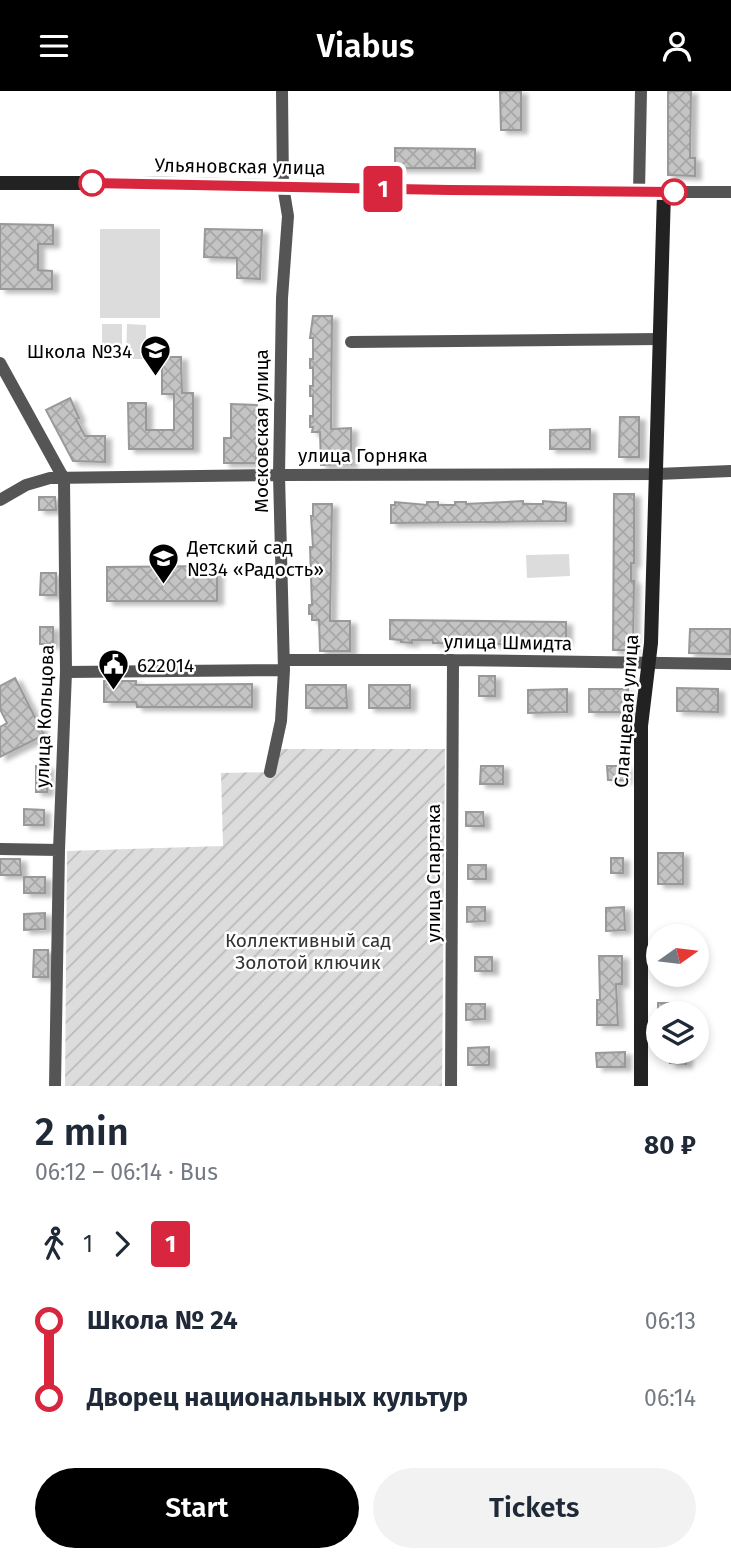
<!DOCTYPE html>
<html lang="en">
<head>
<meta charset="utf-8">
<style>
	:root { --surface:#fff; --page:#f2f2f3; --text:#1f2937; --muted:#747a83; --accent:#000 }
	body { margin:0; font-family:"Fira Sans",sans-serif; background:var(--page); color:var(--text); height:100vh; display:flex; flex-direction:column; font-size:26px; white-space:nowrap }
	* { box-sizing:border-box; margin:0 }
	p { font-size:23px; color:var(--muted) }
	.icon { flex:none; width:38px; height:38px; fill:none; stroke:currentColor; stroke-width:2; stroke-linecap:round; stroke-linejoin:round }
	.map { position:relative; height:995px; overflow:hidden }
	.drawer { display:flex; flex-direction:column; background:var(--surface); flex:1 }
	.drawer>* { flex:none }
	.badge { padding:0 14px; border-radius:5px; font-size:24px; line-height:46px }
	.needle { width:46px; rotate:76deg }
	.buttons { position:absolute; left:646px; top:833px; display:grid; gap:14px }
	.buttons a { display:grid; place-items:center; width:63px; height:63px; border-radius:50%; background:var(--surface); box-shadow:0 4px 10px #0003; font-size:35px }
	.map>.badge { position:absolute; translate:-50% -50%; box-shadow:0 0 0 4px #fff }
	.legs { display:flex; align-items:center; gap:10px; height:77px; padding:0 35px; font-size:23px }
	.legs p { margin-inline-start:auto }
	.head { display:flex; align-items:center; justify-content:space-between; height:119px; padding:0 35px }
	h1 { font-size:38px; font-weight:600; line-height:52px }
	.action { display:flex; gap:14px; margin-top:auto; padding:14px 35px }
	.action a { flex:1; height:80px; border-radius:42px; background:var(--accent); color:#fff; font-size:28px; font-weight:600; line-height:80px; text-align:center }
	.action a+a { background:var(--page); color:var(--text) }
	ul { padding:0 35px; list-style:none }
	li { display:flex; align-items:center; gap:24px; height:77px; font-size:26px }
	li i { display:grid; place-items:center; width:10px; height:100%; margin:0 9px; background:currentColor }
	li i::after { content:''; width:18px; height:18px; margin:-9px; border:5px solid; border-radius:50%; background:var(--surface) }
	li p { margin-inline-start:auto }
	li:first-child i { background:linear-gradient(#0000 50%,currentColor 0) }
	li:last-child i { background:linear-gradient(currentColor 50%,#0000 0) }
	header { display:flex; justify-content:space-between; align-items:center; height:91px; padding:0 35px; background:var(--accent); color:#fff; font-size:32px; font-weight:600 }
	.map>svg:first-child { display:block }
	.grass { fill:#dcdcdc }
	.garden { fill:url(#garden-furrows) }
	.building { fill:url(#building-cross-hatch); stroke:#999; stroke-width:2; filter:url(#shadow) }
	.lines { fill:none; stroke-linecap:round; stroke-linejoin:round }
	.street { stroke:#555; stroke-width:12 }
	.secondary { stroke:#222; stroke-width:14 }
	.line-1-casing { stroke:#fff; stroke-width:16 }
	.line-1 { stroke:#d7263d; stroke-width:10 }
	.stop-1-dot { fill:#fff; stroke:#d7263d; stroke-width:3.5 }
	.labels { text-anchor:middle; stroke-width:5; stroke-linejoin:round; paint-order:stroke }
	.street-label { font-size:19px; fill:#000; stroke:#fff }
	.poi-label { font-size:19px; fill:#000; stroke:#fff; text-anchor:start }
	.park-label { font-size:19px; fill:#333; stroke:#fff }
</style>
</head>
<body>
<header><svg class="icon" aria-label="menu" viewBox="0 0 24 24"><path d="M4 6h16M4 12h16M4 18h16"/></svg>Viabus<svg class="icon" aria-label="person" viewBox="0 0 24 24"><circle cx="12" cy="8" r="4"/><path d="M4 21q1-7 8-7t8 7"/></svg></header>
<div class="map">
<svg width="731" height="995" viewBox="0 0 731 995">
	<defs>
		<pattern id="garden-furrows" width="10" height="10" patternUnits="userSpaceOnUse" patternTransform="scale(1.75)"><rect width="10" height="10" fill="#dcdcdc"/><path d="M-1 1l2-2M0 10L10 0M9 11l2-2" fill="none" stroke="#bbb"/></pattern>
		<pattern id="building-cross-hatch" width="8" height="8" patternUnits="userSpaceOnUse" patternTransform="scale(1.75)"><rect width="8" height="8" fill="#c4c4c4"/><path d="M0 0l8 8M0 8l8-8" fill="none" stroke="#a7a7a7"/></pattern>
		<filter id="shadow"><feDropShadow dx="6" dy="3.5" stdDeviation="2" flood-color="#0004"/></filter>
	</defs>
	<rect width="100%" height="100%" fill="#fff"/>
	<!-- grass -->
	<path class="grass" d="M100,138H160V227H100Z
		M102,233H122V268H102Z
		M127,233L146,234V268H126Z
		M569,463L570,485L527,487L526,464Z"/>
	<!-- garden -->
	<path class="garden" d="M277,658H445L442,995H65L67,760L223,755L221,682L276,681Z"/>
	<!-- building -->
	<path class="building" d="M500,0H521V39H501Z
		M668,0H691L690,67H695V85L668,84Z
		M395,57L475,58V77H395Z
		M0,133L53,134V153H38V179L52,180V198H0Z
		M205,138L262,139L260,188L237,187V167L204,166Z
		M313,225H332L331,338L351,337V373L321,374L320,341H312L313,336H310V325H313V305H310V295H313V277H310V268H313V247H310Z
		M162,266H181L182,302H193V358H129L128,312H146V339H174V303H162Z
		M70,307L79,327L76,328L85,345H105V371L73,370L46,319Z
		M231,313L257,314L256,372H224V347H231Z
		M620,326H639V366H619Z
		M590,338V358H550V339Z
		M614,403H634V472H631V490H634L633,559H613Z
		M39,406H55L56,419H39Z
		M523,410V413H543V410L566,412V430L391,432V414H395V411L427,414V411H438V414H455V411H466V413Z
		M313,413H332L330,530H350V560H320L319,529H312V523H309V514H312L310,456H313L311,425H313Z
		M217,475V510H107V476Z
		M41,482H56V504H40Z
		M390,529L566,531V550H562V553H551V550H532V553H492V549H472V552H461V549H444V552H433V549H412V552L401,551V549L390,548Z
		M40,536H53V553H40Z
		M690,538H730V563L689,562Z
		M479,585H495V605H479Z
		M15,587L44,644L0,666V636L7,632L0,618V595Z
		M104,590H136V594L252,593V616H137L136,611H104Z
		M306,594H346L347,617H306Z
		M369,594H410V617H369Z
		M677,597L718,598V621L677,620Z
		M567,598V621L528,622V599Z
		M589,598H628L629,621H589Z
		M36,675H47V701H36Z
		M481,675H503V693H480Z
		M607,675H625V689H608Z
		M24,718L44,719V734H24Z
		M466,721H483L484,735H466Z
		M658,762H683V793H658Z
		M611,767H623V782H611Z
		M0,768H20L21,784H0Z
		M468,774H486V788H468Z
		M24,786H45V802H24Z
		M467,816H485V830L467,831Z
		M624,816L625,839L606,840V817Z
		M45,822V838L24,839V823Z
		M34,859H48V886H33Z
		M599,865H622V893H616L618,934H597V909H600Z
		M475,866H492V880H475Z
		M658,912H677V922H658Z
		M466,913H485V928L466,929Z
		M489,956V974H468V957Z
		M625,961V976H597L596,962Z
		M671,961H686V973L670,972Z"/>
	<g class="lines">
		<!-- street -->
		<path class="street" d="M639,101L641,0
			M664,101H731
			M351,251L660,248
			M0,272L64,388L66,581L59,759L55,995
			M0,409L26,394L50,387L279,384L657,383L731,380
			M284,569H453L731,573
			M66,581L284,579
			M270,681L281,630L284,579L279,384L282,207L288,125L283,95L282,0
			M0,758L59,759
			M451,995L453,569"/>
		<!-- secondary -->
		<path class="secondary" d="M0,92H134L449,99L664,101L651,552L641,635V995"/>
	</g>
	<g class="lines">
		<defs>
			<path id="line-1" d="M92,92L449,99L674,101"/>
		</defs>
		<!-- line-1 casing -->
		<use href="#line-1" class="line-1-casing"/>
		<!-- line-1 -->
		<use href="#line-1" class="line-1"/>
	</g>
	<!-- icons -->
	<defs>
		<symbol id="school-pin" viewBox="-11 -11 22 30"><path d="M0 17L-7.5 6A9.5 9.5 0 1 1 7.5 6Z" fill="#000" stroke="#fff"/><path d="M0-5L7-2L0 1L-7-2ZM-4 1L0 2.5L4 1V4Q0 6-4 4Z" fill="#fff"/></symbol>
		<symbol id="civic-pin" viewBox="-11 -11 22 30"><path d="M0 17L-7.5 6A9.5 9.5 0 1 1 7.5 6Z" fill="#000" stroke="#fff"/><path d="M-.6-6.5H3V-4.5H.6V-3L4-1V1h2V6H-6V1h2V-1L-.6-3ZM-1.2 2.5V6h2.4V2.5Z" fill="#fff"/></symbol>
	</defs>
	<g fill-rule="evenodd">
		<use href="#school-pin" x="138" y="242" width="35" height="47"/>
		<use href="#school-pin" x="146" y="450" width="35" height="47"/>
		<use href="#civic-pin" x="96" y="556" width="35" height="47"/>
	</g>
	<!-- markers -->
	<g class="stop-1-dot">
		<circle cx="92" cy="92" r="12"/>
		<circle cx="674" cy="101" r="12"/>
	</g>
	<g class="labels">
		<!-- street labels -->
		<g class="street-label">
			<text transform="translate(240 75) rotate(1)" y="7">Ульяновская улица</text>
			<text transform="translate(261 340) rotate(-90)" y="7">Московская улица</text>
			<text x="363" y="371">улица Горняка</text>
			<text transform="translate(508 551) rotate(1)" y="7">улица Шмидта</text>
			<text transform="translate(626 620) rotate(-86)" y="7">Сланцевая улица</text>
			<text transform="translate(44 625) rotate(-88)" y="7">улица Кольцова</text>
			<text transform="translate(433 782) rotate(-90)" y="7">улица Спартака</text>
		</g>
		<!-- poi labels -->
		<g class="poi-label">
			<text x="132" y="267" text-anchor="end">Школа №34</text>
			<text x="187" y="463">Детский сад<tspan x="187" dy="22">№34 «Радость»</tspan></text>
			<text x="137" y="581">622014</text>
		</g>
		<!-- park labels -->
		<g class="park-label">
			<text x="308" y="856">Коллективный сад<tspan x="308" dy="22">Золотой ключик</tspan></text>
		</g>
	</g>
</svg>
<div class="buttons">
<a><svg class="needle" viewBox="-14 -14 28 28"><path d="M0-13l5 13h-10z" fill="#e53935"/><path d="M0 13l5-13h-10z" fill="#747a83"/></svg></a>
<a><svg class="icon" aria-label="layers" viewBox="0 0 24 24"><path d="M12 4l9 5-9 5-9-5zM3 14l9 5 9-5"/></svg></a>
</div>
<b class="badge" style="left:383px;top:98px;background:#d7263d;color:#fff">1</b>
</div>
<section class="drawer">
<div class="head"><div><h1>2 min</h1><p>06:12 – 06:14 · Bus</p></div><b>80 ₽</b></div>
<div class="legs"><svg class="icon" aria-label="walk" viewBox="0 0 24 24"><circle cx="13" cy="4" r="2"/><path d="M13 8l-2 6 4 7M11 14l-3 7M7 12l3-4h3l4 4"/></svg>1<svg class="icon" aria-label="forward" viewBox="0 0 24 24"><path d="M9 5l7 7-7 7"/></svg><b class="badge" style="background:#d7263d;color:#fff">1</b></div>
<ul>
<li><i style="color:#d7263d"></i><b>Школа № 24</b><p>06:13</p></li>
<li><i style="color:#d7263d"></i><b>Дворец национальных культур</b><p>06:14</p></li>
</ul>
<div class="action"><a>Start</a><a>Tickets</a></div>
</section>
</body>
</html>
